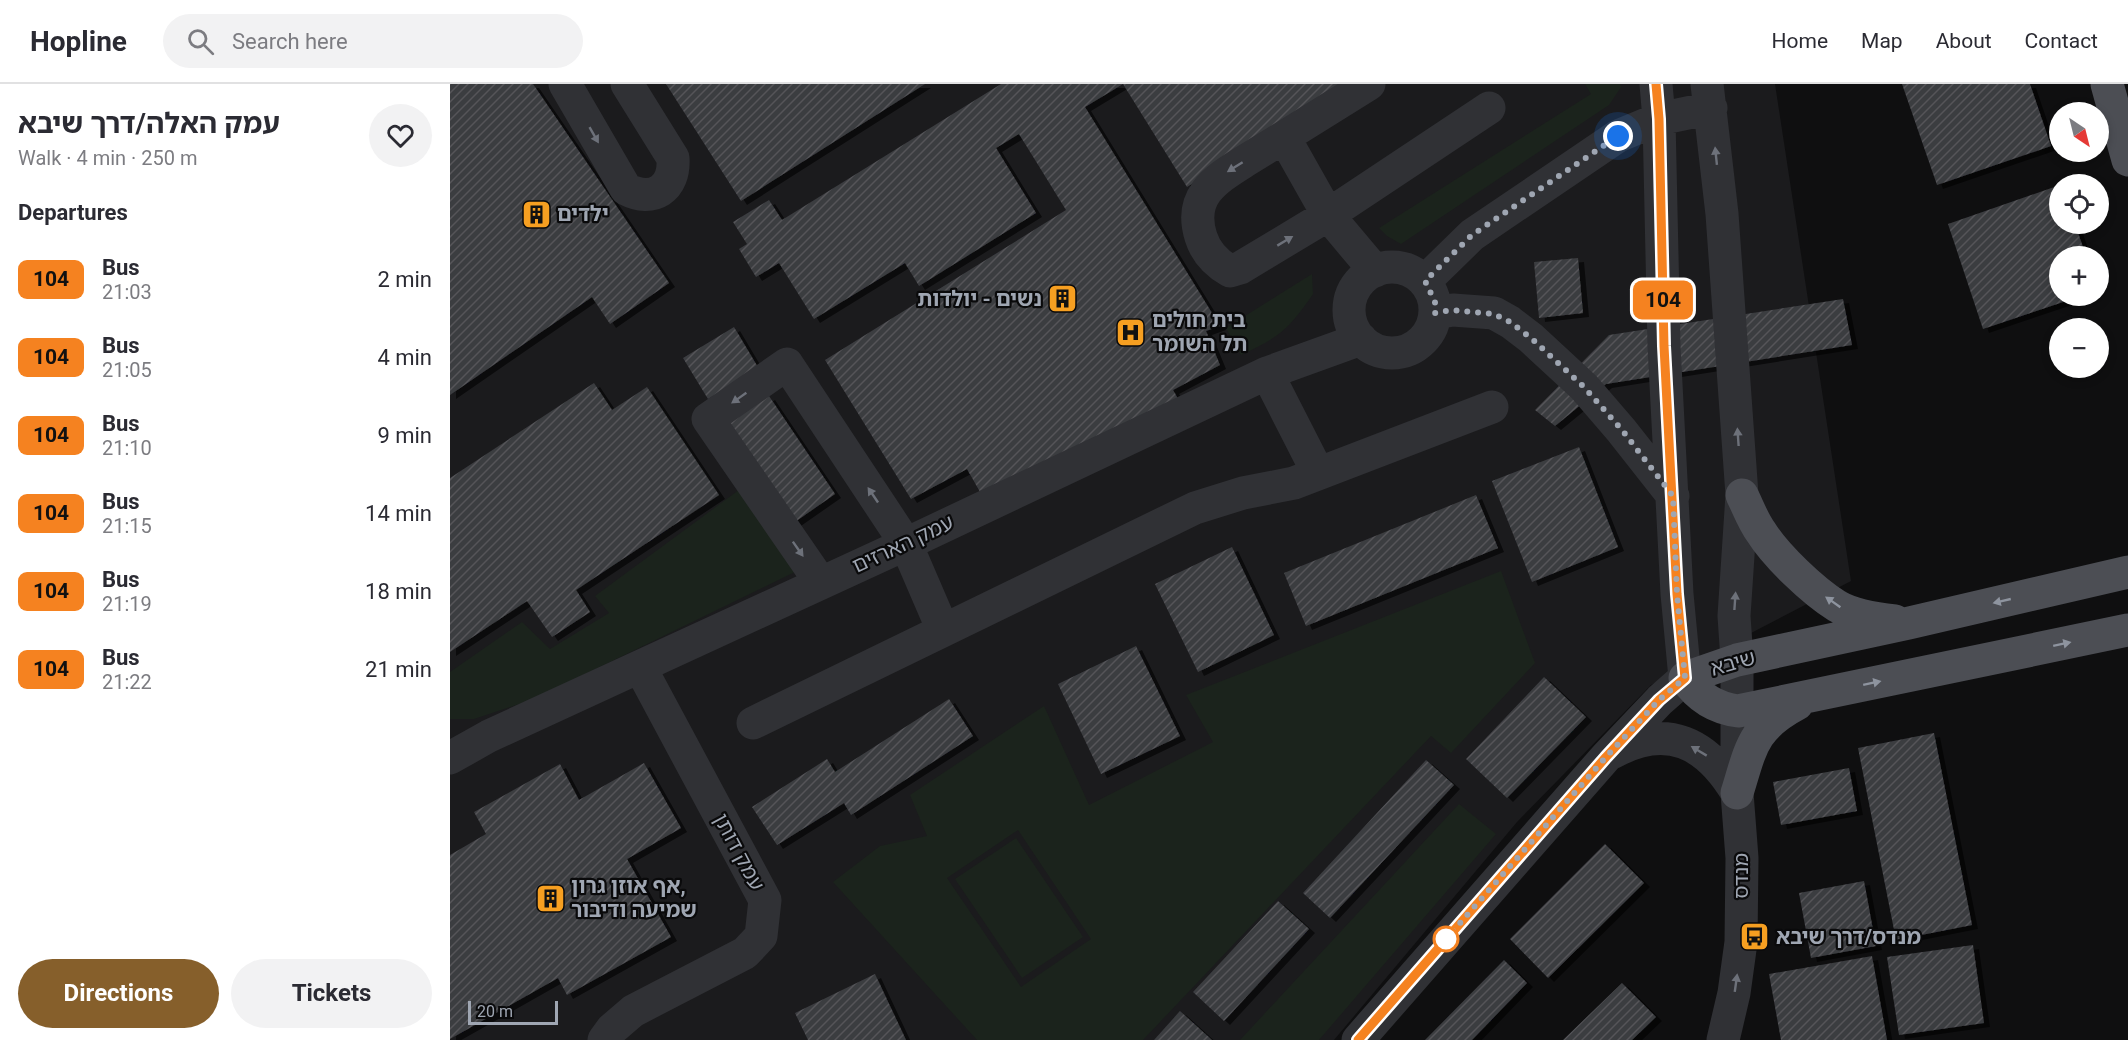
<!DOCTYPE html>
<html lang="en">
<head>
<meta charset="utf-8">
<style>
	:root { --surface:#fff; --page:#f2f2f3; --text:#2b2b33; --muted:#7c7c81; --line:#e1e1e2; --accent:#865f2b }
	body { margin:0; font-family:Roboto,"Noto Sans Hebrew",sans-serif; background:var(--page); color:var(--text); height:100vh; display:flex; flex-direction:column; font-size:22px; white-space:nowrap }
	* { box-sizing:border-box; margin:0 }
	p { font-size:20px; color:var(--muted) }
	.icon { flex:none; width:33px; height:33px; fill:none; stroke:currentColor; stroke-width:2; stroke-linecap:round; stroke-linejoin:round }
	.map { position:relative; flex:1; overflow:hidden }
	.drawer { display:flex; flex-direction:column; background:var(--surface); width:450px }
	.drawer>* { flex:none }
	.badge { padding:0 12px; border-radius:9px; font-size:21px; line-height:39px }
	.needle { width:39px; rotate:145deg }
	.controls { position:absolute; left:1599px; top:18px; display:grid; gap:12px }
	.controls a { display:grid; place-items:center; width:60px; height:60px; border-radius:50%; background:var(--surface); box-shadow:0 3px 9px #0003; font-size:30px }
	.scale { position:absolute; left:18px; bottom:15px; width:90px; box-sizing:border-box; padding-left:6px; border:3px solid #9fa6b2; border-top:0; font-size:16px; line-height:21px; white-space:nowrap; color:#9fa6b2; -webkit-text-stroke:4px #0a0a0b; paint-order:stroke }
	.you { position:absolute; width:30px; height:30px; margin:-15px; border:4px solid #fff; border-radius:50%; background:#1a73e8; box-shadow:0 0 0 9px #1a73e833 }
	.map>.badge { position:absolute; translate:-50% -50%; box-shadow:0 0 0 3px #fff }
	h2 { padding:0 18px; font-size:22px; line-height:54px }
	.round { display:grid; place-items:center; flex:none; width:63px; height:63px; border-radius:32px; background:var(--page) }
	.headline { display:flex; align-items:center; justify-content:space-between; height:102px; padding:0 18px }
	h1 { font-size:28px; font-weight:700; line-height:45px }
	.cta { display:flex; gap:12px; margin-top:auto; padding:12px 18px }
	.cta a { flex:1; height:69px; border-radius:36px; background:var(--accent); color:#fff; font-size:24px; font-weight:700; line-height:69px; text-align:center }
	.cta a+a { background:var(--page); color:var(--text) }
	ul { padding:0; list-style:none }
	li { display:flex; align-items:center; gap:18px; height:78px; padding:0 18px }
	li div { flex:1 }
	li b { display:block; font-size:22px }
	li em { font-style:normal }
	li .badge { min-width:66px; font-weight:700; text-align:center }
	header { display:flex; align-items:center; gap:36px; box-sizing:border-box; height:84px; padding:0 30px; background:var(--surface); border-bottom:2px solid var(--line) }
	header strong { font-size:28px }
	nav { display:flex; gap:33px; margin-inline-start:auto; font-size:21px }
	.search { width:420px; height:54px; background:var(--page); display:flex; align-items:center; gap:15px; box-sizing:border-box; padding:0 21px; border-radius:33px; color:var(--muted); font-size:22px }
	main { display:flex; flex:1; min-height:0 }
	.map>svg:first-child { display:block }
	.built { fill:#1b1b1d }
	.park { fill:#1b231c; fill-rule:evenodd }
	.building { fill:url(#building-hatch); filter:url(#shadow) }
	.lines { fill:none; stroke-linecap:round; stroke-linejoin:round }
	.minor { stroke:#303135; stroke-width:33 }
	.major { stroke:#4c4e54; stroke-width:33 }
	.oneway { fill:#6d717a }
	.oneway2 { fill:#8e949f }
	.line-casing { stroke:#fff; stroke-width:14 }
	.line { stroke:#f58220; stroke-width:9 }
	.walk { stroke:#9fa6b2; stroke-width:6; stroke-dasharray:0 10.8 }
	.stop-dot { fill:#fff; stroke:#f58220; stroke-width:3 }
	.labels { text-anchor:middle; stroke-width:4.5; stroke-linejoin:round; paint-order:stroke }
	.poi-label { font-size:21px; font-weight:bold; fill:#9fa6b2; stroke:#0a0a0b; text-anchor:start }
	.street-label { font-size:21px; fill:#9fa6b2; stroke:#0a0a0b }
</style>
</head>
<body>
<header>
<strong>Hopline</strong>
<div class="search"><svg class="icon" aria-label="search" viewBox="0 0 24 24"><circle cx="10" cy="10" r="6"/><path d="M15 15l6 6"/></svg>Search here</div>
<nav><a>Home</a><a>Map</a><a>About</a><a>Contact</a></nav>
</header>
<main>
<section class="drawer">
<div class="headline"><div><h1>עמק האלה/דרך שיבא</h1><p>Walk · 4 min · 250 m</p></div><a class="round"><svg class="icon" aria-label="heart" viewBox="0 0 24 24"><path d="M12 20l-8-8c-3-5 5-10 8-4 3-6 11-1 8 4z"/></svg></a></div>
<h2>Departures</h2>
<ul>
<li><span class="badge" style="background:#f58220;color:#111">104</span><div><b>Bus</b><p>21:03</p></div><em>2 min</em></li>
<li><span class="badge" style="background:#f58220;color:#111">104</span><div><b>Bus</b><p>21:05</p></div><em>4 min</em></li>
<li><span class="badge" style="background:#f58220;color:#111">104</span><div><b>Bus</b><p>21:10</p></div><em>9 min</em></li>
<li><span class="badge" style="background:#f58220;color:#111">104</span><div><b>Bus</b><p>21:15</p></div><em>14 min</em></li>
<li><span class="badge" style="background:#f58220;color:#111">104</span><div><b>Bus</b><p>21:19</p></div><em>18 min</em></li>
<li><span class="badge" style="background:#f58220;color:#111">104</span><div><b>Bus</b><p>21:22</p></div><em>21 min</em></li>
</ul>
<div class="cta"><a>Directions</a><a>Tickets</a></div>
</section>
<div class="map">
<svg width="1678" height="956" viewBox="0 0 1678 956">
	<defs>
		<pattern id="building-hatch" width="6" height="6" patternUnits="userSpaceOnUse" patternTransform="scale(1.5)"><rect width="6" height="6" fill="#3b3c40"/><path d="M-1 1l2-2M0 6l6-6M5 7l2-2" fill="none" stroke="#545559"/></pattern>
		<filter id="shadow"><feDropShadow dx="6" dy="4" stdDeviation="0" flood-color="#0009"/></filter>
	</defs>
	<rect width="100%" height="100%" fill="#0f0f10"/>
	<!-- built -->
	<path class="built" d="M0,0H1325L1401,497L1201,601L1067,738L884,956H0Z"/>
	<!-- park -->
	<path class="park" d="M1135,0H1170L1171,3L1159,21L951,160L937,152L929,144L1141,10Z
		M862,190L863,210C839,245 830,253 791,271L776,244Z
		M293,403L351,485L84,615L24,635H0V588L72,538L100,565L159,529L145,512Z
		M1051,487L1085,579L1001,669L981,652L693,956H527L383,798L430,762L477,752L460,711L594,622L639,721L763,658L736,611ZM568,746L641,855L571,903L497,794Z
		M1009,720L1046,750L869,956H790Z
		M566,754L633,853L572,894L505,795Z"/>
	<!-- building -->
	<path class="building" d="M0,0H83L219,199L160,240L142,213L0,311Z
		M216,0H475L291,117Z
		M551,0H904L737,103L673,0L635,23L770,242L756,247L770,281L723,306L731,320L534,415L517,385L461,415L375,276L616,126L569,50L546,64L586,129L469,202L455,179L364,235L329,179L306,193L289,165L297,160L283,138L319,116L332,136Z
		M1452,0H1580L1601,62L1487,101Z
		M1610,101V140H1625L1636,172H1610V212H1631L1533,245L1498,140Z
		M1128,174L1133,229L1089,234L1084,178Z
		M1393,215L1402,261L1156,300L1105,342L1085,326L1159,251Z
		M284,243L309,285L258,315L233,274Z
		M144,299L162,326L197,303L269,411L126,506L140,528L102,553L77,517L0,568V394Z
		M319,312L385,410L342,440L276,341Z
		M1129,363L1168,463L1082,498L1042,397Z
		M1026,411L1048,464L856,542L834,489Z
		M782,463L824,551L748,588L705,500Z
		M686,562L730,652L651,690L608,600Z
		M1094,593L1136,633L1057,714L1016,675Z
		M499,615L523,652L401,731L394,719L327,761L302,723L377,675L385,688Z
		M1484,649L1522,841L1446,856L1408,664Z
		M976,676L1004,701L880,834L853,809Z
		M194,679L231,744L177,775L221,853L117,911L108,894L0,955V771L36,750L24,728L110,680L129,716Z
		M1399,684L1407,727L1331,741L1323,698Z
		M1155,760L1194,799L1098,894L1060,855Z
		M1414,797L1426,862L1361,874L1349,809Z
		M828,817L859,845L774,937L743,908Z
		M1523,861L1534,939L1449,951L1437,873Z
		M1422,872L1437,956H1331L1319,890Z
		M1054,876L1077,899L1022,956H975Z
		M425,890L456,956H358L345,929Z
		M1172,899L1206,933L1182,956H1113Z
		M730,927L762,956H704Z"/>
	<g class="lines">
		<!-- minor -->
		<path class="minor" d="M115,0L176,105C203,119 225,105 223,74L177,0
			M919,0L834,53L878,131L925,187
			M1257,0L1272,130L1292,411L1284,532L1287,576V709L1292,774L1291,858L1284,909L1273,956
			M834,53C821,61 808,69 795,77C765,96 738,112 751,153C756,169 766,179 780,187L790,184L878,131L1039,24
			M899 226a43 43 0 1 1 86 0a43 43 0 1 1-86 0Z
			M975,197L1022,151L1168,52L1209,35L1261,24
			M985,229L1003,226L1044,229L1060,238L1081,254L1134,303L1171,346L1223,412
			M817,289L868,389
			M371,499L258,335L337,280L456,460L493,546
			M303,639L745,424L793,409L844,399L1042,323
			M1162,669C1217,638 1257,659 1287,709
			M0,674L39,652L456,460L817,289L911,255
			M154,956L162,945L183,927L295,869L311,852L315,816L190,583
			M908,956L1156,673L1210,616L1235,594L1227,510L1214,262L1209,35L1206,0"/>
		<!-- major -->
		<path class="major" d="M1657,0L1678,76
			M1292,411C1298,423 1303,437 1311,448C1326,472 1363,507 1387,522C1404,532 1426,535 1445,537
			M1678,488L1459,539L1287,576L1235,594C1248,613 1265,624 1288,627L1678,546
			M1287,709C1301,664 1302,644 1347,620"/>
	</g>
	<!-- one-way arrows -->
	<defs><path id="oneway-solid" d="M-6-.8H1V-3.2L6.5 0L1 3.2V.8H-6Z" transform="scale(1.5)"/></defs>
	<g class="oneway">
		<use href="#oneway-solid" transform="translate(144 51) rotate(60)"/>
		<use href="#oneway-solid" transform="translate(1266 72) rotate(-96)"/>
		<use href="#oneway-solid" transform="translate(785 83) rotate(148)"/>
		<use href="#oneway-solid" transform="translate(835 157) rotate(-31)"/>
		<use href="#oneway-solid" transform="translate(289 314) rotate(145)"/>
		<use href="#oneway-solid" transform="translate(1288 353) rotate(-94)"/>
		<use href="#oneway-solid" transform="translate(423 411) rotate(-124)"/>
		<use href="#oneway-solid" transform="translate(348 465) rotate(55)"/>
		<use href="#oneway-solid" transform="translate(1285 517) rotate(-86)"/>
		<use href="#oneway-solid" transform="translate(1249 667) rotate(-149)"/>
		<use href="#oneway-solid" transform="translate(1286 899) rotate(-82)"/>
	</g>
	<g class="oneway2">
		<use href="#oneway-solid" transform="translate(1552 517) rotate(167)"/>
		<use href="#oneway-solid" transform="translate(1383 518) rotate(-145)"/>
		<use href="#oneway-solid" transform="translate(1612 560) rotate(-12)"/>
		<use href="#oneway-solid" transform="translate(1422 599) rotate(-12)"/>
	</g>
	<g class="lines">
		<defs>
			<path id="line" d="M908,956L1156,673L1209,616L1235,594L1227,510L1214,262L1209,35L1206,0"/>
		</defs>
		<!-- line casing -->
		<use href="#line" class="line-casing"/>
		<!-- line -->
		<use href="#line" class="line"/>
		<!-- walk -->
		<path class="walk" d="M996,855L1156,673L1209,616L1235,594L1227,510L1223,412L1172,346L1134,303L1081,254L1060,238L1044,230L1002,226L985,229V218L975,197L1022,151L1168,52"/>
	</g>
	<!-- icons -->
	<defs>
		<symbol id="building-square" viewBox="-11 -11 22 22"><rect x="-9" y="-9" width="18" height="18" rx="4" fill="#f69f21" stroke="#0a0a0b"/><path d="M-4-6H4V6H1V3H-1V6H-4ZM-2.5-4.3h1.7v1.8h-1.7ZM.8-4.3h1.7v1.8H.8ZM-2.5-1h1.7V.8h-1.7ZM.8-1h1.7V.8H.8Z" fill="#111"/></symbol>
		<symbol id="hospital-square" viewBox="-11 -11 22 22"><rect x="-9" y="-9" width="18" height="18" rx="4" fill="#f69f21" stroke="#0a0a0b"/><path d="M-5-5h3v3.5h4V-5h3V5h-3V1.5h-4V5h-3Z" fill="#111"/></symbol>
		<symbol id="bus-square" viewBox="-11 -11 22 22"><rect x="-9" y="-9" width="18" height="18" rx="4" fill="#f69f21" stroke="#0a0a0b"/><path d="M-5-6H5V4H4V6H2V4H-2V6H-4V4H-5ZM-3.5-4V0h7V-4ZM-3.5 1.2v1.5H-2V1.2ZM2 1.2v1.5H3.5V1.2Z" fill="#111"/></symbol>
	</defs>
	<g fill-rule="evenodd">
		<use href="#building-square" x="70" y="114" width="33" height="33"/>
		<use href="#building-square" x="596" y="198" width="33" height="33"/>
		<use href="#hospital-square" x="664" y="232" width="33" height="33"/>
		<use href="#building-square" x="84" y="798" width="33" height="33"/>
		<use href="#bus-square" x="1288" y="836" width="33" height="33"/>
	</g>
	<!-- markers -->
	<circle class="stop-dot" cx="996" cy="855" r="12"/>
	<g class="labels">
		<!-- poi labels -->
		<g class="poi-label">
			<text x="107" y="137">ילדים</text>
			<text x="592" y="222" text-anchor="end">נשים - יולדות</text>
			<text x="702" y="243">בית חולים<tspan x="702" dy="24">תל השומר</tspan></text>
			<text x="121" y="809">אף אוזן גרון,<tspan x="121" dy="24">שמיעה ודיבור</tspan></text>
			<text x="1326" y="860">מנדס/דרך שיבא</text>
		</g>
		<!-- street labels -->
		<g class="street-label">
			<text transform="translate(453 460) rotate(-25)" y="7">עמק הארזים</text>
			<text transform="translate(1283 579) rotate(-16)" y="7">שיבא</text>
			<text transform="translate(289 768) rotate(62)" y="7">עמק דותן</text>
			<text transform="translate(1291 792) rotate(-90)" y="7">מנדס</text>
		</g>
	</g>
</svg>
<div class="controls">
<a><svg class="needle" viewBox="-14 -14 28 28"><path d="M0-13l5 13h-10z" fill="#e53935"/><path d="M0 13l5-13h-10z" fill="#7c7c81"/></svg></a>
<a><svg class="icon" aria-label="locate" viewBox="0 0 24 24"><circle cx="12" cy="12" r="6"/><path d="M12 2v4M12 18v4M2 12h4M18 12h4"/></svg></a>
<a>+</a>
<a>−</a>
</div>
<div class="scale">20 m</div>
<div class="you" style="left:1168px;top:52px"></div>
<b class="badge" style="left:1213px;top:216px;background:#f58220;color:#111">104</b>
</div>
</main>
</body>
</html>
